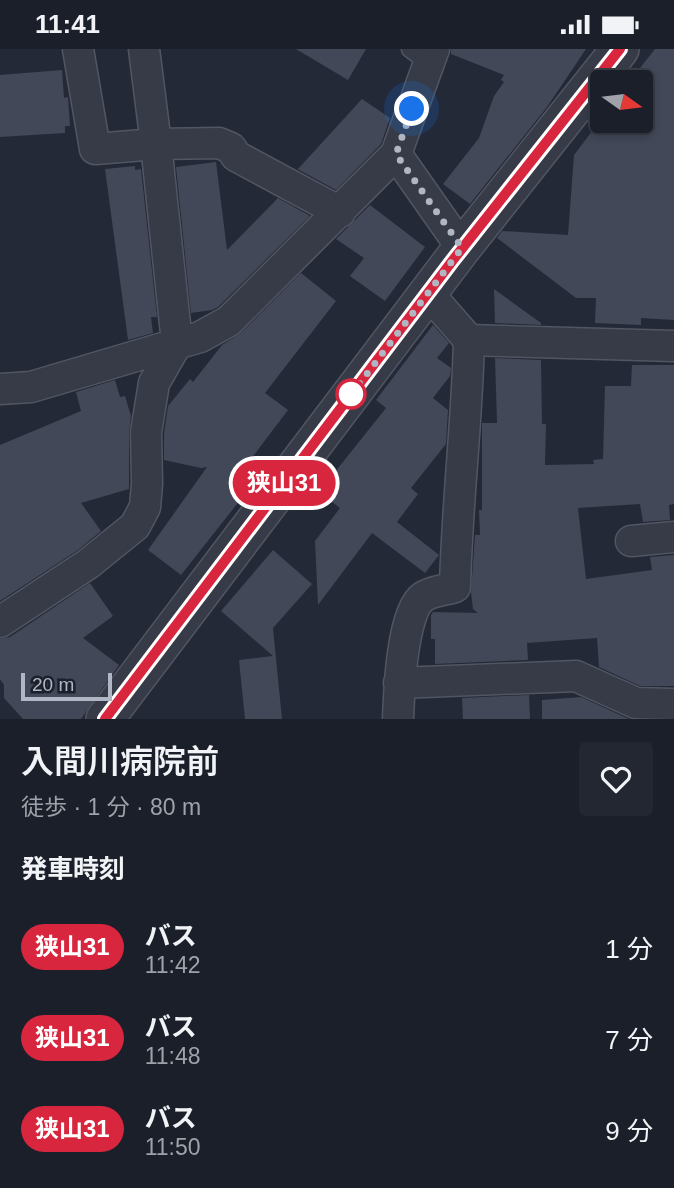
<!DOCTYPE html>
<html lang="ja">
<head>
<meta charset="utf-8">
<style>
	:root { --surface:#1a1f29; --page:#232731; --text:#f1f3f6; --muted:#9fa2a8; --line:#383d46 }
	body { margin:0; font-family:Arial,"Noto Sans JP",sans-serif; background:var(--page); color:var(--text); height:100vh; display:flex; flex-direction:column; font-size:26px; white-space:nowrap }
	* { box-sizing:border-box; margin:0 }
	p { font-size:23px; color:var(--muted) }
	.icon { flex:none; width:38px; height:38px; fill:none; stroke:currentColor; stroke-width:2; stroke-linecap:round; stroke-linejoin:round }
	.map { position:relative; height:670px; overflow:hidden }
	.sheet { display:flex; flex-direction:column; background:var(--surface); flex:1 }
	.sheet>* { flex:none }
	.badge { padding:0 14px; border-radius:23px; font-size:24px; line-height:46px }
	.needle { width:46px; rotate:104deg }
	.buttons { position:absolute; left:590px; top:21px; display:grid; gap:14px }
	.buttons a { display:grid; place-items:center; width:63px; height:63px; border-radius:7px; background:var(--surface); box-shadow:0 4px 10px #0003,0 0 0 2px var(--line); font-size:35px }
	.scale { position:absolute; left:21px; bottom:18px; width:91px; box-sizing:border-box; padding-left:7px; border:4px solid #b1b6c4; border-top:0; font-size:19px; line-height:24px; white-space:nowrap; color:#b1b6c4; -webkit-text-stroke:5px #1b202c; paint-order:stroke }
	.you { position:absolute; width:35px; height:35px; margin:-18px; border:5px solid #fff; border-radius:50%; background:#1a73e8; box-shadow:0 0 0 10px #1a73e833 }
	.map>.badge { position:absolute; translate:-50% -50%; box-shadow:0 0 0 4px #fff }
	h2 { padding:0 21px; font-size:26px; line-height:63px }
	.round { display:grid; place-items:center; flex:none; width:74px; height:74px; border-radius:7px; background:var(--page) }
	.head { display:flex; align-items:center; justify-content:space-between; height:119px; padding:0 21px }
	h1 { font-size:33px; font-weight:600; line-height:52px }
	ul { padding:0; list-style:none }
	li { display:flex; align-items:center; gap:21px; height:91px; padding:0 21px }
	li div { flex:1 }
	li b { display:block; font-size:26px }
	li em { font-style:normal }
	li .badge { min-width:77px; font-weight:700; text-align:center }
	.status { display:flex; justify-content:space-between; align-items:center; height:49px; padding:0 35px; background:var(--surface); direction:ltr }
	.status svg { height:19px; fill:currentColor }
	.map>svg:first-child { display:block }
	.building { fill:#424858 }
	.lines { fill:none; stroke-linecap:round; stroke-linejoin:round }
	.service-casing { stroke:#515662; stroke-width:19 }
	.minor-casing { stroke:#515662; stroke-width:33 }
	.tertiary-casing { stroke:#515662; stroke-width:40 }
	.service { stroke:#363b47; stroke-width:16 }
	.minor { stroke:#363b47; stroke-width:30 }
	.tertiary { stroke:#363b47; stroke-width:37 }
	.line-casing { stroke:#fff; stroke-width:16 }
	.line { stroke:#d7263d; stroke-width:10 }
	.walk { stroke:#b1b6c4; stroke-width:7; stroke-dasharray:0 12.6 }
	.stop-dot { fill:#fff; stroke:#d7263d; stroke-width:3.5 }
</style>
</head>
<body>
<div class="status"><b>11:41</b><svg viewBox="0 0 49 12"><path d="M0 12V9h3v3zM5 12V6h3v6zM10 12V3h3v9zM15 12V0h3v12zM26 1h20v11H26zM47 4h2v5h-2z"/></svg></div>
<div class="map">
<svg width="674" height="670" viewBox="0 0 674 670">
	<rect width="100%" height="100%" fill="#232937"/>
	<!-- building -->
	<path class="building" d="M296,0H366L348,31Z
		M451,0H586L547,58L470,155L443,135L479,89L494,47L504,33L501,31L504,26L451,5Z
		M655,0H674V271L641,269V276L595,274L596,249H576L497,189L502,182L568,186L574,106L602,69V72H640V33H629Z
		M62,21L64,49L68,48L70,77H65V84L0,88V26Z
		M362,50L390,69L381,95L336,141L301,122L298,120Z
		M216,113L227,201L278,149L310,167L218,258L212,261L191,264L176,118Z
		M135,117V121L141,120L157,268H151L153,284L128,291L105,120Z
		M370,156L425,198L385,252L350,227L364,209L336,190Z
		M301,224L336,252L265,344L288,361L235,431L248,441L181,526L148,501L207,418L201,419L164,411V384L168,357L190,330L193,333L222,296L241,284Z
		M494,240L541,274V276L495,274Z
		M433,276L449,294L437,309L451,319L450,327L433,349L448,361L446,395L411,439L418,445L397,473L439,506L425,524L372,484L318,556L315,492L340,459L319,443L386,359L376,351Z
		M495,309L541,311L542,375H546L545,416L594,415L593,411L603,410L605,337H631L632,316H674V455L669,456L670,471L643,473L640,455L578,459L586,530L652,521L650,508L674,506V637H640L599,618L597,589L527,594L528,611L435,615V590H431V566L433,563L478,564L473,560L471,544L475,486H480L479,461H482V374H497Z
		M115,331L120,348L125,347L131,367L129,383V440L81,454L101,482L78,501L0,552V396L81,362L76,343Z
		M273,501L312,535L273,579L282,670H245L239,611L273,607L221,562Z
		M90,534L113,567L83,589L119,616L81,670H23L4,649V636L0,630V590L10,588Z
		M529,646L530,670H463L462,649Z
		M581,648L629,670H542V651Z"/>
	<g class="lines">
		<defs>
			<path id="service" d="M410,0L429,14"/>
			<path id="minor" d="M78,0L95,100L156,95L219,94L231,99L236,107L340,163
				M396,105L462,199
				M428,244L469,291L674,297
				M0,340L31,338L200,288L229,272L396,105L434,0
				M631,492L674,488
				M0,573L88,515L135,477L145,458L147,435L146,383L154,334L177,294L156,95L144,0
				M399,634L576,627L636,654L674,655
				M398,670C399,644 402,562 423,548C431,542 446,541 455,538C457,455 467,374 469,291"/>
			<path id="tertiary" d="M105,670L462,199L620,0"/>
		</defs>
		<!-- service casing -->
		<use href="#service" class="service-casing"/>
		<!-- minor casing -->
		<use href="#minor" class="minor-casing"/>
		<!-- tertiary casing -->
		<use href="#tertiary" class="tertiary-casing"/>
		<!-- service -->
		<use href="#service" class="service"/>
		<!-- minor -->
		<use href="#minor" class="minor"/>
		<!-- tertiary -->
		<use href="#tertiary" class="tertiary"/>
	</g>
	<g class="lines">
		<defs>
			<path id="line" d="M105,670L453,211L620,0"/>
		</defs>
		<!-- line casing -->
		<use href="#line" class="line-casing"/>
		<!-- line -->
		<use href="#line" class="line"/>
		<!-- walk -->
		<path class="walk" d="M351,345L348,350L462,199L396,105L412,60"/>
	</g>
	<!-- markers -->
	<circle class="stop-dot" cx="351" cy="345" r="14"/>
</svg>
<div class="buttons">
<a><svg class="needle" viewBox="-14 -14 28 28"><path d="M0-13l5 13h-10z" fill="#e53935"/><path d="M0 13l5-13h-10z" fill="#9fa2a8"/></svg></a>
</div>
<div class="scale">20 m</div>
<div class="you" style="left:412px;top:60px"></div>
<b class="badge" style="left:284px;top:434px;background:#d7263d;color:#fff">狭山31</b>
</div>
<section class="sheet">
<div class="head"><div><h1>入間川病院前</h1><p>徒歩 · 1 分 · 80 m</p></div><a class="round"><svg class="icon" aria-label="heart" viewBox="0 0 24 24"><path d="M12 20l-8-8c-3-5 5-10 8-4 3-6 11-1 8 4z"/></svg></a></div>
<h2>発車時刻</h2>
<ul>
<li><span class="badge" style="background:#d7263d;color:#fff">狭山31</span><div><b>バス</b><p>11:42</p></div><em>1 分</em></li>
<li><span class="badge" style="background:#d7263d;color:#fff">狭山31</span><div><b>バス</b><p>11:48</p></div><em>7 分</em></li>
<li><span class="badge" style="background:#d7263d;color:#fff">狭山31</span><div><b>バス</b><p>11:50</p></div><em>9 分</em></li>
</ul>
</section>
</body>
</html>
